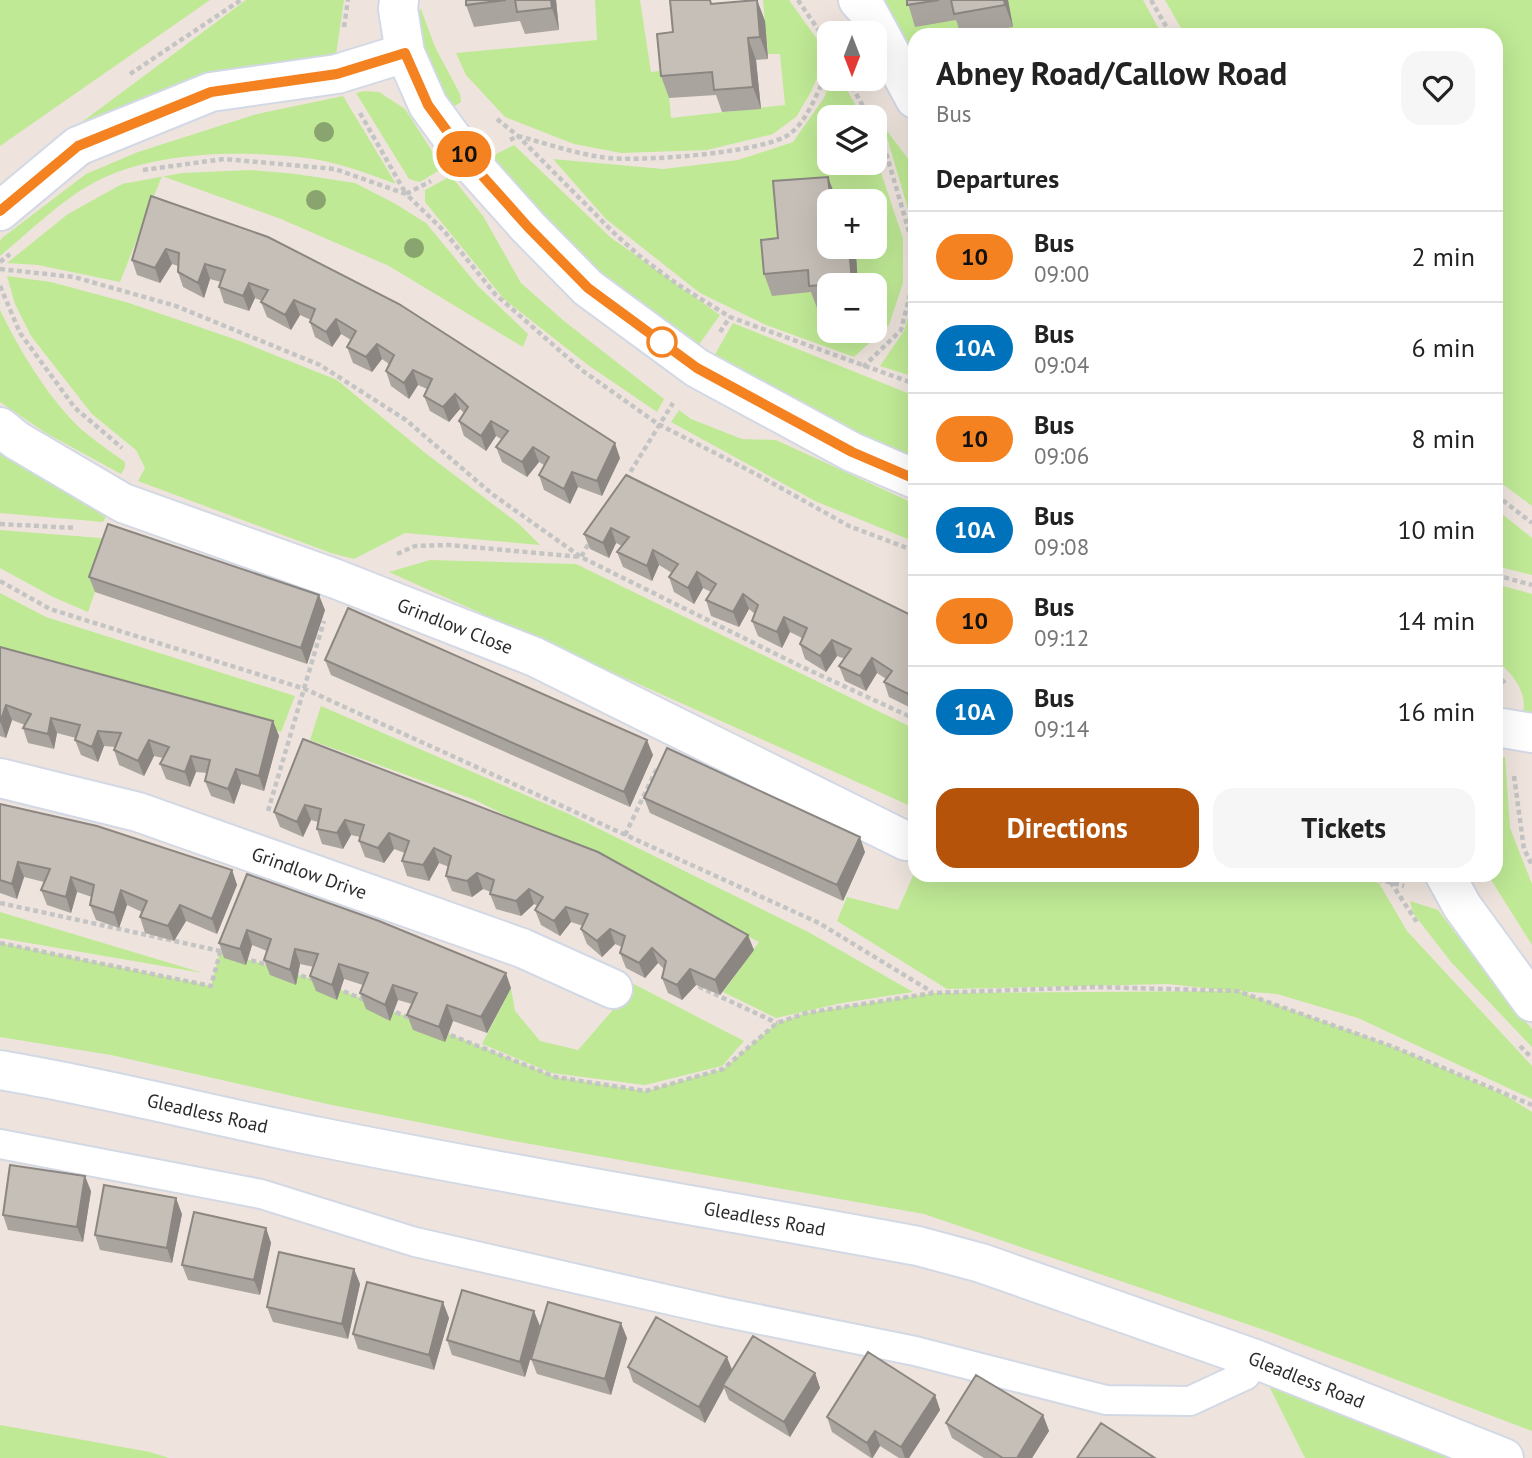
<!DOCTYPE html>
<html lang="en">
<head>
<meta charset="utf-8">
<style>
	:root { --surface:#fff; --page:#f6f6f6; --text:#222; --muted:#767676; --line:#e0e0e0; --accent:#b45309 }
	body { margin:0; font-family:"PT Sans",sans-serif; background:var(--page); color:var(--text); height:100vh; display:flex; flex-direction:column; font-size:26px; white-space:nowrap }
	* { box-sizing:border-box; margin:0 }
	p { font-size:23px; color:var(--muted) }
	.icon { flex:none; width:38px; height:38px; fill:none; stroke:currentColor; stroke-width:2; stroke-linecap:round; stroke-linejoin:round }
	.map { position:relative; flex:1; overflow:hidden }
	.details { position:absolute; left:908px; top:28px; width:595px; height:854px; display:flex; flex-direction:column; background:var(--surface); border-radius:21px; box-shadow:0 7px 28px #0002 }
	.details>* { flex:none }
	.badge { padding:0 14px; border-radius:23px; font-size:24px; line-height:46px }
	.needle { width:46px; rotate:180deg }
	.buttons { position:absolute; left:817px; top:21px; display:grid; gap:14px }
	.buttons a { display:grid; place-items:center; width:70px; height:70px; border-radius:14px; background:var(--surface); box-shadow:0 7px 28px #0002; font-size:35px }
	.map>.badge { position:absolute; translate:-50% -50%; box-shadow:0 0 0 4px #fff }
	h2 { padding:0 28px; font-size:26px; line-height:63px }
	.round { display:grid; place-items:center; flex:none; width:74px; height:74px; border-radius:21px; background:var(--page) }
	.overview { display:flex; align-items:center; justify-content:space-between; height:119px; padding:0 28px }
	h1 { font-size:33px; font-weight:700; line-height:52px }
	.primary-button { display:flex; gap:14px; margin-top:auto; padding:14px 28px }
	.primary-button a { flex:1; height:80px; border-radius:21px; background:var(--accent); color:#fff; font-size:28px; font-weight:700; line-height:80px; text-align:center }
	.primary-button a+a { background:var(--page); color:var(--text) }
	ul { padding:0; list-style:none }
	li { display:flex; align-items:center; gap:21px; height:91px; padding:0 28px; border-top:2px solid var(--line) }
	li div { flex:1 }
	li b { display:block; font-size:26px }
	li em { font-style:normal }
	li .badge { min-width:77px; font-weight:700; text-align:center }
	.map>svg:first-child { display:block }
	.green { fill:#bfe995; fill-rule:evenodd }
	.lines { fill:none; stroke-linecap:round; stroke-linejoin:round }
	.lane-casing { stroke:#d2d9e5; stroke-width:32 }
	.street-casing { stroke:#d2d9e5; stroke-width:42 }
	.secondary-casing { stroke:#d2d9e5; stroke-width:42 }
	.path { stroke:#c4c4c4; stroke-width:4.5; stroke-dasharray:5 3.5; stroke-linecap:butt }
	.lane { stroke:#fff; stroke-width:28 }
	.street { stroke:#fff; stroke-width:38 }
	.secondary { stroke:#fff; stroke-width:38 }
	.tree { fill:#89a46f }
	.wall { fill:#aaa49e }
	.shaded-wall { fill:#8b8681 }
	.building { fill:#c6bfb8; stroke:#8b8681; stroke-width:2 }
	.line-casing { stroke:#fff; stroke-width:16 }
	.line { stroke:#f58220; stroke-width:10 }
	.stop-dot { fill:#fff; stroke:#f58220; stroke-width:3.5 }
	.labels { text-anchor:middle; stroke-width:5; stroke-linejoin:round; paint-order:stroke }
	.street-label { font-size:19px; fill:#2b2b2b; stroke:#fff }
</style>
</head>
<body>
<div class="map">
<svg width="1532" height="1458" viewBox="0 0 1532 1458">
	<rect width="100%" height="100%" fill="#eee4dd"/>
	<!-- green -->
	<path class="green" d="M0,0H210L0,146Z
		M246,0H344L336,55L69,138L0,183Z
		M595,0H640L651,72L667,70L671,118L785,105L780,54H768L763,0H789L822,46L817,78L811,92L796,117L773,134L707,150L621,153L574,144L505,117L466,75L456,53L597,40Z
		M885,0H1143L1162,35H915V66Z
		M1165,0H1532V506L1496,479V35H1185Z
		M421,9L435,47L460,94L461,102L452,108C433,72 422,51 419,10Z
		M831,79H841L862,117H830V163H875V155L903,238V283L889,325L854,357L766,325L700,293L606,219L553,159L663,169L738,160L793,142L824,98ZM830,201H875V247H830ZM830,285H875V331H830Z
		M364,91L379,92L405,109L443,168L420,182L409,179L356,93Z
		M343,96L396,184C364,172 332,160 298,157C235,150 150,152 93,183C59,202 29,232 0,256V241L2,238L86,174L138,152L257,114Z
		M884,127L915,168V233Z
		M514,145L610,237L720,315L698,346L618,290L568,243L488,158Z
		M251,170L296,174L355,183L394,203L426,223L478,286L528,334L523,347L389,266L281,219L162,176L120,282L38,265L7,263L68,214L122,184L182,173Z
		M451,176L483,216L521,283L564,321L664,399L657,412L588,365L504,299L425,202V190Z
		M7,276L51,282L129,303L240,341L337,380L424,452L519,524L540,545L405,533L354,559L331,553L138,481L145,468L136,450L92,414L31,336L15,304Z
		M915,293V377L880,366L904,331Z
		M0,310C18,347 41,386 69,417C84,434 107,449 125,462V467L121,474L46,433L0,402Z
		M733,323L915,396V462L812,414L714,356Z
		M679,410L691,419L742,439L776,440L915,504V542L815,501L671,422Z
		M0,453L70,495L109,511L103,522L0,513Z
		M1496,509L1532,538V575L1496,566Z
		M0,530L113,539L88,612L53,597L0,568Z
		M430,560L576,564L915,729V808L389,572Z
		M1496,584L1532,594V720L1522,718C1529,691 1514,677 1496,659Z
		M0,593L46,617L295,696L281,732L160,693L0,652Z
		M321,706L569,814L810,933L913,992L842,1003L776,1018L723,992L759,942L475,800L310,740Z
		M1496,757H1505L1510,828L1532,884V945L1488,875H1496Z
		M915,871V875H1337L1379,883L1407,931L1532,1066V1099L1358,1018L1277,994L1238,991L1391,1046L1505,1095L1532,1112V1431L1270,1332L924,1214L503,1139L332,1105L111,1055L0,1037V943L211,986L220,951L319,981L555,1077L646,1091L723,1069L777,1023L806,1013L933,993L1233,991L1168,984L947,989L837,921L847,897L898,910Z
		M1410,901L1438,910L1504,997L1532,1029V1047L1451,962L1413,913Z
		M0,912L203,973L0,938Z
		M628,981L744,1041L722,1066L645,1085L552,1073L482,1044L511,988L515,1011L540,1041L578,1050L612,1011L622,986Z
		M1268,1384L1460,1458H1305Z
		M0,1425L150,1452L169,1458H0Z"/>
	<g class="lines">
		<defs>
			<path id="lane" d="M0,1144L261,1194L415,1242L718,1311L915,1351L1106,1400L1190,1401L1246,1375L1255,1359"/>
			<g id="street">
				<path d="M399,0L398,9L405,53L428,105L469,161L528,227L588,288L697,368L852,452L915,479"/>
				<path d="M858,0L867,10L915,99"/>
				<path d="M0,211L78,146L211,92L337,74L405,53"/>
				<path id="s1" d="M0,427L16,440L123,503L336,579L535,657L906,841"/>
				<path d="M1496,727L1532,733"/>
				<path id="s2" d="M0,778L138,812L522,948L613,989"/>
				<path d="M1445,875L1462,906L1532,1002"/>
			</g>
			<g id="secondary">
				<path id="s3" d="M0,1070C108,1088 213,1116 320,1137C519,1177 719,1209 918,1246L981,1263L1255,1359L1504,1458"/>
			</g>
		</defs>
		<!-- lane casing -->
		<use href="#lane" class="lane-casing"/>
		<!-- street casing -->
		<use href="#street" class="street-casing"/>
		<!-- secondary casing -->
		<use href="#secondary" class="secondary-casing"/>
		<!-- path -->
		<path class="path" d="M798,0L830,47
			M1151,0L1171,35
			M344,27L348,0
			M130,74L241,0
			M848,79L869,117
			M360,113L406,194L431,181
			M497,119L518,136L616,235L642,258L677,284L730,317L915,384
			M510,140L518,136C545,143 573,153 601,157C634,163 767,153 791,133C810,117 817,90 830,69
			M143,170L224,159L335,169L406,194L444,231L495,294L583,371L658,424L756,474L849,526L915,551
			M0,262L10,254
			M0,269L74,277L176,306L320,365L406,420L492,494L581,557L796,664L915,719
			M0,286L20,333L75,408L122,448
			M720,332L730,317
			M863,367L901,330L913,283L910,235L884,146L875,129
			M626,479L673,403
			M1496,495L1532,523
			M0,524L76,528
			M397,554L415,546L449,545L581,557L590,541
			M1496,575L1532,585
			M0,581L50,609L305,689L819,923L932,992
			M1496,674L1505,683
			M1514,776L1524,849L1532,865
			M268,811L324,621
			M625,835L658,766
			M1361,875L1404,886
			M1386,875L1418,924
			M0,903L225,952
			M0,943L211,986L221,949
			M243,958L272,966
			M293,973L315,980
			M691,983L777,1023
			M336,988L367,1001
			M388,1009L412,1019
			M443,1032L555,1077L646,1091L723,1069L777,1023L806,1013L933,993L1097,987L1237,991L1391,1046L1532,1105
			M1520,1046L1532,1058"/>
		<!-- lane -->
		<use href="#lane" class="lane"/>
		<!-- street -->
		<use href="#street" class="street"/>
		<!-- secondary -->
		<use href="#secondary" class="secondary"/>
	</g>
	<!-- trees -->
	<g class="tree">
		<circle cx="324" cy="132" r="10"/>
		<circle cx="316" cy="200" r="10"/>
		<circle cx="414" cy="248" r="10"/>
	</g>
	<!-- wall -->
	<path class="wall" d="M466,0H556L559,30L525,34L520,21L474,27L466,5Z
		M757,0L765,21L768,59L756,60L761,109L722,112L716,95L669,98L661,76L673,32L716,3Z
		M907,0H1008L1013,27L967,35H961L956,20L915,27Z
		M151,196L620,458L602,496L578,487L570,504L544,490L539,475L544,465L539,462L527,477L502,462L496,447L501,439L496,436L486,451L464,436L459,421L464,413L460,409L449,422L430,411L424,396L427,389L418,385L409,399L391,386L386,371L389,364L382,359L372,372L353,363L347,347L351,340L341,334L332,347L315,337L310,322L311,320L300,315L291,330L267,317L261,302L262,301L255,298L249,311L224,303L219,287L221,282L210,279L204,298L183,287L178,272V266L172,264L160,283L137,275L132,260Z
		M830,247H874L875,254L856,255L858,285H830V307L817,308L811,292L772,296L764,274Z
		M915,373V397L912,396L910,388Z
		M626,475L915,617L913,709L889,697L884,682L886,679L877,673L866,691L845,681L839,666L845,659L837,656L826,672L805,659L800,644L802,638L790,632L782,648L758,636L752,621L755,614L749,609L739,627L711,616L706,600L711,592L703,588L694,604L674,592L669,577L672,573L659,565L652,581L623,567L617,552L622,546L616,543L609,558L590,549L584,534Z
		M89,577L325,610L307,664L95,592Z
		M0,647L273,721L279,736L264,791L241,784L234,804L211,796L205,781L207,773L196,772L190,787L166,779L160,764L163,758L154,756L144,776L119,765L114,750L115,747L104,746L98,762L81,755L75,740L76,738L57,733L54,749L28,743L23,728L25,725L12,720L6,738L0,736Z
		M325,660L653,755L630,807L331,675Z
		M303,739L754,950L720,995L696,985L682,1000L668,993L662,978L664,969L658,963L645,978L626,968L620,953L622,947L615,944L602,957L587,944L581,929L583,926L571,922L560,936L541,925L535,910L538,906L534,904L521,916L496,909L490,894L491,892L483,889L472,897L452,891L446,876L449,867L439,863L429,881L407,876L402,861L405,853L394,849L384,863L365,857L359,841L360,837L351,835L343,849L322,844L317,829L318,822L311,820L303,837L280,827L274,812Z
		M644,798L865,852L843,901L650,813Z
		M0,804L232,870L237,885L217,934L186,921L174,941L145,933L140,917L142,912L127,905L119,928L96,920L90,905L92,897L77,892L71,913L47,905L41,890L44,882L24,877L17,899L0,893Z
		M247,874L511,988L487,1033L453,1021L445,1042L413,1030L407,1015L412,1004L398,1000L390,1021L366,1009L360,993L363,985L344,979L337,1000L316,991L310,976L314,967L300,964L296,985L270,975L264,960L267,951L252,945L246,965L224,958L219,943Z
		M91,1191L83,1242L8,1230L3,1215Z
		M182,1214L172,1263L100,1250L95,1235Z
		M266,1228L271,1243L260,1295L188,1280L182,1265Z
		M354,1269L360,1284L348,1339L273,1322L267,1307Z
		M449,1318L434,1370L358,1349L353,1334Z
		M540,1326L525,1377L452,1355L447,1340Z
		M627,1338L611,1395L537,1374L531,1359Z
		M628,1367L815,1373L820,1388L790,1437L729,1400L724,1388L705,1423L633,1382Z
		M935,1395L940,1410L909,1458H899L880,1446L873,1458H871L832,1432L827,1417Z
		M1043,1415L1049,1431L1032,1458H984L952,1438L946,1423Z"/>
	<!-- shaded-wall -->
	<path class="shaded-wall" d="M551,0H556L559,30L552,8Z
		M757,0L765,21L768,59L760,37Z
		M1004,0H1008L1013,27L1005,5Z
		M748,38L756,60L761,109L753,87Z
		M828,177L836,198L830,196Z
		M849,247H853L856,255L858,285H853L852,283Z
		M166,249L172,264L160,283L155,268Z
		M205,264L210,279L204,298L198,283Z
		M249,283L255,298L249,311L243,296Z
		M294,300L300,315L291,330L285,315Z
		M336,319L341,334L332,347L326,332Z
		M377,344L382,359L372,372L366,357Z
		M413,370L418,385L409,399L404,383Z
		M455,394L460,409L449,422L443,407Z
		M491,421L496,436L486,451L481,436Z
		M615,443L620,458L602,496L597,481Z
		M533,447L539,462L527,477L522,462Z
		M572,472L578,487L570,504L564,489Z
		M611,528L616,543L609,558L603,543Z
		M653,550L659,565L652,581L647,566Z
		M697,572L703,588L694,604L688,588Z
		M743,594L749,609L739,627L733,612Z
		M319,595L325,610L307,664L301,648Z
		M784,617L790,632L782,648L777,632Z
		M832,640L837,656L826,672L820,656Z
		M872,658L877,673L866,691L860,676Z
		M915,678V705L913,709L908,694Z
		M6,705L12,720L6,738L1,723Z
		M51,718L57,733L54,749L48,734Z
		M273,721L279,736L264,791L259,776Z
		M98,731L104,746L98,762L92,747Z
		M149,740L154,756L144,776L138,761Z
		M647,740L653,755L630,807L624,792Z
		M191,756L196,772L190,787L185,772Z
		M236,769L241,784L234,804L228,789Z
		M305,805L311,820L303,837L297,822Z
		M345,820L351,835L343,849L337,833Z
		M389,833L394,849L384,863L378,848Z
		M860,837L865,852L843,901L837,885Z
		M434,848L439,863L429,881L423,865Z
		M18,862L24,877L17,899L12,884Z
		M232,870L237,885L217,934L212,919Z
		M477,873L483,889L472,897L467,881Z
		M71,877L77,892L71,913L66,897Z
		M529,889L534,904L521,916L516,901Z
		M121,890L127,905L119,928L114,913Z
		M180,905L186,921L174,941L168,926Z
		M566,907L571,922L560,936L554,921Z
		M610,929L615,944L602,957L597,941Z
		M247,930L252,945L246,965L240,949Z
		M748,935L754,950L720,995L715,980Z
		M652,948L658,963L645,978L639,963Z
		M295,949L300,964L296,985L290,970Z
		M339,964L344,979L337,1000L332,985Z
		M690,969L696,985L682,1000L677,985Z
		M506,973L511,988L487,1033L481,1017Z
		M393,985L398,1000L390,1021L385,1005Z
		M447,1005L453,1021L445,1042L439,1027Z
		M85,1176L91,1191L83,1242L77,1227Z
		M176,1198L182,1214L172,1263L167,1248Z
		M266,1228L271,1243L260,1295L254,1280Z
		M354,1269L360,1284L348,1339L342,1324Z
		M443,1302L449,1318L434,1370L429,1355Z
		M534,1311L540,1326L525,1377L520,1362Z
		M621,1323L627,1338L611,1395L605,1379Z
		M727,1357L733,1372L723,1385L724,1388L705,1423L699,1407Z
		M815,1373L820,1388L790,1437L784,1422Z
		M935,1395L940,1410L909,1458H905L901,1447Z
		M1043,1415L1049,1431L1032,1458H1017Z
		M875,1431L880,1446L872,1458L867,1443Z"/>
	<!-- building -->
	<path class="building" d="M466,0H506L466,5Z
		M515,0H551L552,8L517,12Z
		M670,0H710L711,4L757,0L760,37L748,38L753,87L714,90L712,72L661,76L657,34L673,32Z
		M907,0H939L907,5Z
		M951,0H1004L1005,5L954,14Z
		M828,177L830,196L863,193L864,201H830V247H849L852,283L809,286L808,270L764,274L761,240L778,238L773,181Z
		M151,196L268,237L399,304L615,443L597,481L572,472L564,489L539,475L549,457L533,447L522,462L496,447L508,431L491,421L481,436L459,421L468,407L455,394L443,407L424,396L432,379L413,370L404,383L386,371L394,355L377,344L366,357L347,347L356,331L336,319L326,332L310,322L315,309L294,300L285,315L261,302L268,290L249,283L243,296L219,287L225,270L205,264L198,283L178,272L179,253L166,249L155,268L132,260Z
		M915,373V390L910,388Z
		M626,475L915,617V678L908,694L884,682L892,671L872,658L860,676L839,666L851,649L832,640L820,656L800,644L807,628L784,617L777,632L752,621L758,605L743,594L733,612L706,600L716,584L697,572L688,588L669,577L678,564L653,550L647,566L617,552L629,537L611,528L603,543L584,534Z
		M108,524L319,595L301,648L89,577Z
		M348,608L647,740L624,792L325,660Z
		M0,647L273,721L259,776L236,769L228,789L205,781L210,760L191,756L185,772L160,764L169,747L149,740L138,761L114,750L121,733L98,731L92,747L75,740L80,725L51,718L48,734L23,728L31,714L6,705L0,723Z
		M303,739L598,852L748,935L715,980L690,969L677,985L662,978L666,961L652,948L639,963L620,953L625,936L610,929L597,941L581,929L588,914L566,907L554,921L535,910L543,897L529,889L516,901L490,894L494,880L477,873L467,881L446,876L451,856L434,848L423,865L402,861L409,841L389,833L378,848L359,841L364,825L345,820L337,833L317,829L321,809L305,805L297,822L274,812Z
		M667,748L860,837L837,885L644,798Z
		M0,804L97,826L232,870L212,919L180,905L168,926L140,917L147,901L121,890L114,913L90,905L94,885L71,877L66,897L41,890L50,869L18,862L12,884L0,880Z
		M247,874L379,921L506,973L481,1017L447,1005L439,1027L407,1015L417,993L393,985L385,1005L360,993L368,973L339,964L332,985L310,976L318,954L295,949L290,970L264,960L271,939L247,930L240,949L219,943Z
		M10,1165L85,1176L77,1227L3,1215Z
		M104,1185L176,1198L167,1248L95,1235Z
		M194,1212L266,1228L254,1280L182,1265Z
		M279,1252L354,1269L342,1324L267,1307Z
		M367,1282L443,1302L429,1355L353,1334Z
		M462,1290L534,1311L520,1362L447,1340Z
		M548,1302L621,1323L605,1379L531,1359Z
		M656,1317L727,1357L699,1407L628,1367Z
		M753,1336L815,1373L784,1422L723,1385Z
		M868,1352L935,1395L901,1447L875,1431L867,1443L827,1417Z
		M976,1375L1043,1415L1017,1458H1003L946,1423Z
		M1101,1423L1155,1458H1077Z"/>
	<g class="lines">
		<defs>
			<path id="line" d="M0,211L78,146L211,92L337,74L405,53L428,105L469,161L528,227L588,288L697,368L852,452L915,479"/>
		</defs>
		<!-- line casing -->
		<use href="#line" class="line-casing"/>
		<!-- line -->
		<use href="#line" class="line"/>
	</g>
	<!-- markers -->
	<circle class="stop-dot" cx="662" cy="342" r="14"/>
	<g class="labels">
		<!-- street labels -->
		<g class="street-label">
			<text dy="7" stroke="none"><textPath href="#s1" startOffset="499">Grindlow Close</textPath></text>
			<text dy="7" stroke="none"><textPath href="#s2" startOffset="324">Grindlow Drive</textPath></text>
			<text dy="7" stroke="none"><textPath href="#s3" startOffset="212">Gleadless Road</textPath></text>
			<text dy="7" stroke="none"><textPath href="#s3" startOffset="779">Gleadless Road</textPath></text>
			<text dy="7" stroke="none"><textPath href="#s3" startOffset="1346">Gleadless Road</textPath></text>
		</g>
	</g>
</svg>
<div class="buttons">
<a><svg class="needle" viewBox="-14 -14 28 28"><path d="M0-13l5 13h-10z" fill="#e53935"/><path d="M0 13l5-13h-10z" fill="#767676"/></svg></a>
<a><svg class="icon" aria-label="layers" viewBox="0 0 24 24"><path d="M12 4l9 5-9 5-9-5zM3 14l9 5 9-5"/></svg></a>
<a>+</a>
<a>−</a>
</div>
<b class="badge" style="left:464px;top:154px;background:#f58220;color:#111">10</b>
<section class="details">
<div class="overview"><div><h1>Abney Road/Callow Road</h1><p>Bus</p></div><a class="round"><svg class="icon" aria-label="heart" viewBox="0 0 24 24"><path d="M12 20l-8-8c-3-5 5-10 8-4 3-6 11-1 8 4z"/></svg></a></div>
<h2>Departures</h2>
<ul>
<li><span class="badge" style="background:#f58220;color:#111">10</span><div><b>Bus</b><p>09:00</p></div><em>2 min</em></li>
<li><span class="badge" style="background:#0072bc;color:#fff">10A</span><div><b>Bus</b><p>09:04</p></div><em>6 min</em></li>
<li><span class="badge" style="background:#f58220;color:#111">10</span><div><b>Bus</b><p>09:06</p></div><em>8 min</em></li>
<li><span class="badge" style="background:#0072bc;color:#fff">10A</span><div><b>Bus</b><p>09:08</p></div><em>10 min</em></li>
<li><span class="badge" style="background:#f58220;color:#111">10</span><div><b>Bus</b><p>09:12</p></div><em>14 min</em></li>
<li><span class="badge" style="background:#0072bc;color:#fff">10A</span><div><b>Bus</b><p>09:14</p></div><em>16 min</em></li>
</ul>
<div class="primary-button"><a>Directions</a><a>Tickets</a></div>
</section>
</div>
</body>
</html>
